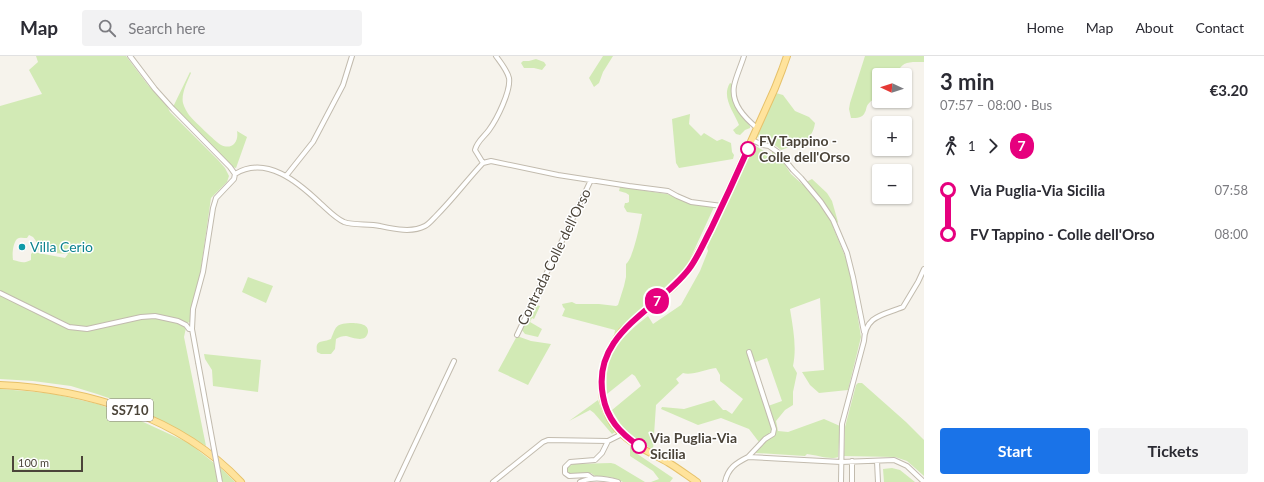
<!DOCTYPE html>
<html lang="en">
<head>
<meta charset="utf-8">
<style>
	:root { --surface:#fff; --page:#f2f2f3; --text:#2b2b33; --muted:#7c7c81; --line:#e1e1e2; --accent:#1a73e8 }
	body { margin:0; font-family:Lato,sans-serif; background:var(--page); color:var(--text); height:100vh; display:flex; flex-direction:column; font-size:15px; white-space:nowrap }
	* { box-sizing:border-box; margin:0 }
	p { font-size:13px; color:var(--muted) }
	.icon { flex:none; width:22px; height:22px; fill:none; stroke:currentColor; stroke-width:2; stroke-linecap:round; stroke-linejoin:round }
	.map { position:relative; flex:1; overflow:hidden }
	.sheet { display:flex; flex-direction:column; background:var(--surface); width:340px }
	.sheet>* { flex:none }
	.badge { padding:0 8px; border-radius:13px; font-size:14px; line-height:26px }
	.needle { width:26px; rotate:274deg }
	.fabs { position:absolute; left:872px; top:12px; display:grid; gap:8px }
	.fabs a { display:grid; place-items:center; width:40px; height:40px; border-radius:4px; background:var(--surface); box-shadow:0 1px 3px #0004; font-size:20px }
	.scale { position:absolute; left:12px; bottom:10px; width:71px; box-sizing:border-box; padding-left:4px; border:2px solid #4b4439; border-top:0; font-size:11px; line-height:14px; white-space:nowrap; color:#4b4439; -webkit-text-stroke:3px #fff; paint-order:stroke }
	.map>.badge { position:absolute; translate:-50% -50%; box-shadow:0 0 0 2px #fff }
	.legs { display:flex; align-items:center; gap:6px; height:44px; padding:0 16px; font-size:13px }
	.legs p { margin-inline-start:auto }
	.overview { display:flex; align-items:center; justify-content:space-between; height:68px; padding:0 16px }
	h1 { font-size:22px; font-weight:700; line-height:30px }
	.button { display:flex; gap:8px; margin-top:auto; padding:8px 16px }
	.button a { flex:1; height:46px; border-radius:4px; background:var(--accent); color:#fff; font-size:16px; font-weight:700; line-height:46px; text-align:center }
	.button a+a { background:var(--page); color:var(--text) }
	ul { padding:0 16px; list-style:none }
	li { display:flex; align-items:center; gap:14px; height:44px; font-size:15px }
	li i { display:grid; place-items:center; width:6px; height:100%; margin:0 5px; background:currentColor }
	li i::after { content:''; width:10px; height:10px; margin:-5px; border:3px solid; border-radius:50%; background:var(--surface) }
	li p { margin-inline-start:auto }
	li:first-child i { background:linear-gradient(#0000 50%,currentColor 0) }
	li:last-child i { background:linear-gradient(currentColor 50%,#0000 0) }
	header { display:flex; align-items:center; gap:24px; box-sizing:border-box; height:56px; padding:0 20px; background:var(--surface); border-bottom:1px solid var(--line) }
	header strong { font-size:19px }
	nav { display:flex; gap:22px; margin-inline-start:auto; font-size:14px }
	.search { width:280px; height:36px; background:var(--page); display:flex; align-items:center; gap:10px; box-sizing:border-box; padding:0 14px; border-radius:4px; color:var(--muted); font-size:15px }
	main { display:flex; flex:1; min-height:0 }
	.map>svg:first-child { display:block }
	.green { fill:#d2eab5; fill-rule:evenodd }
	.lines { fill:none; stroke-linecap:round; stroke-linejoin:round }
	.minor-casing { stroke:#c2bbae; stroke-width:6 }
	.primary-casing { stroke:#e6c16a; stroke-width:8 }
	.minor { stroke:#fff; stroke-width:4 }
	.primary { stroke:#ffe39c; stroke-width:6 }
	.minor-bridge-casing { stroke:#c2bbae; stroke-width:6; stroke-linecap:butt }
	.minor-bridge { stroke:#fff; stroke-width:4 }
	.line-1-casing { stroke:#fff; stroke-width:9 }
	.line-1 { stroke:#e6007e; stroke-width:6 }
	.stop-1-dot { fill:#fff; stroke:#e6007e; stroke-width:2 }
	.culture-dot { fill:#0f9aa8; stroke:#fff; stroke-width:1.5 }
	.labels { text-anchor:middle; stroke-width:3; stroke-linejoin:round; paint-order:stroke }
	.shield { fill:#fff; stroke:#817c74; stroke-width:1 }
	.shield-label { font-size:13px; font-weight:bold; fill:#4b4439 }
	.stop-label { font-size:14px; font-weight:bold; fill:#4b4439; stroke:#fff; text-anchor:start }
	.culture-label { font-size:14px; fill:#0d838f; stroke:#fff; text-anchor:start }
	.street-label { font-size:14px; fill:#4b4439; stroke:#fff }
</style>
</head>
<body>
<header>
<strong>Map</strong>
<div class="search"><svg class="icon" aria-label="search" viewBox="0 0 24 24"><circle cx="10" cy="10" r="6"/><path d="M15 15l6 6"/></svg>Search here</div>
<nav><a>Home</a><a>Map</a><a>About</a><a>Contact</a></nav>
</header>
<main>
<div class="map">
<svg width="924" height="426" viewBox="0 0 924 426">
	<rect width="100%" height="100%" fill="#f6f3ec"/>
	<!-- green -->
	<path class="green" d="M36,0H126L148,29L166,48L170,56L218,104L225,112L229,120L227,126L211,142L200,219L193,246L190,266L187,267L184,281L206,390L153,360L126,348L97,338L71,330L33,325L0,323V50L42,38L29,14L38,6ZM29,179L33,181L36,185V193L54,197L68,198L65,202L33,196L31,198V204C23,208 21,206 13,204C12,198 13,187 17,183C19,181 24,182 27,182Z
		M603,0H613L603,16L599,27L594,31L589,22Z
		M865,0H924V6C911,6 901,4 897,19H879V40C875,42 869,46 867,50C866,52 866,55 865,56C863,62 857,62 851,62L849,53L850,47Z
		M536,3L544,6L546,9L542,14L534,12H524L521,7L523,5H529Z
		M190,16L191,17C187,26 181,38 183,47C184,51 187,56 189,59C191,62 217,87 221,89C232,94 239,86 237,75L247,81L236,112L232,111L173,51Z
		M730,27L732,28C730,48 739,55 750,70V72L745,74L740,79L736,78L733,74L739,69C734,56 721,41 730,27Z
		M776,37L783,39L795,55L809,61L815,67C812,87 797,88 781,94L768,84L757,81Z
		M690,58L689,68L701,80L704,77L717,85L722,83L731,87L732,96L734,99L733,103L679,112L676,107L672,63Z
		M754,89L764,95L772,103V95L781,103L791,118L802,128L812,123L827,137L832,145L838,166L833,171L847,205L853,231L861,281L848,334L819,337L810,329L802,316L824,314L820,242L790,253C793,272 797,291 793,310L797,317L793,336V349L785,354L776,365L778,375L788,376L824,363L840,370L838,401C831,404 816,399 807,398L805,400L756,397V395L762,390L749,373L721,362L698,369L661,353L662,351L684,353L714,344L723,354H726L732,358L743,343L720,325V319L716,312C706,313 691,320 683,317L676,323L679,327L656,349L653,394L625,376L612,354L641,330L635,320L632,318L607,338C604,297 618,284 648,260L653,268L681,249L700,215L708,195L707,191ZM767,302L782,345L768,350L753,307Z
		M620,131L667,138L693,148L714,151L690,203L686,211L614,280L615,274L562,260L565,253L563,251L562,248L572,246L576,248H599L616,250L618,249L624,230L626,221V208C633,203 640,168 642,158L627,156L624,151L625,147H627L629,146V139L626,137L619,135Z
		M248,221L273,230L266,247L242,236Z
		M536,249L540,250L534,263L532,262L530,266L542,273L538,281L525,278L521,273L531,251Z
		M350,267C356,267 369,267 368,276C366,288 352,281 346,280C342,280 339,281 336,283L335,293L331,298H321L317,296C315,283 322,287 331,283C336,271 335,268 350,267Z
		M517,280L531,285L551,288L528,329L498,315Z
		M204,298L261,304L258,336L213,330L212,314L205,303Z
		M858,327H862L906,366L924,384V420L907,405L895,401L844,400L845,371L856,329Z
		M0,333L26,335L54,338L98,348L141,365L189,387L224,415L235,426H0Z
		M598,344L603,358L615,376L612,378L594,357L590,354L569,365Z
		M630,390L633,392V395L673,422L670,426H651L659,423L653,415L630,400Z
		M611,407L615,408L645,426H623L611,421L595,420L591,417H587L572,418L568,417L567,414V411L574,408Z
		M892,412L900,414L915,426H884L883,413Z"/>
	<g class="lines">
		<defs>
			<path id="minor" d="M130,0L155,33L173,53L230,111L235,118
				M744,0C741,10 736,20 734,30C731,48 745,62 757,72
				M752,84L763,89L769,90L779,97L793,114L801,122L821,146L833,164L847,197L853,221L864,276
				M483,107L475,94C477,85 484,81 489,74C497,63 511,35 509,22C507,14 501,7 496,0
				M286,120L313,86L343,29L352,0
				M0,237L69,271L87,273L141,261L155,260L178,265L186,269L189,273H192
				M517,279L591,124
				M198,306L192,273L193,253L203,216L213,152L216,142L234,123L235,118C266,99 298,126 320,147C327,153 335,162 344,166C355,170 369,167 380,170C394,173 412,177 425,170C429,168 433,163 436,160C453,143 467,124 483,107L491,105L558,119L629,130L668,135L677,140L691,146L722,150
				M748,401L765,383L773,378L774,373L749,296
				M852,405V426
				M877,405L878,426
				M592,422L588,419L569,420L565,417V411L570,406L595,404L602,397L608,385
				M397,426L454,305
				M493,426L543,386L548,384L608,385L622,378
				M580,426C592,420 605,422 618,426
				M725,426C728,412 736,407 748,401L841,406L894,404L907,410L924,426
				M841,426L842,368L864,285C865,259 884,259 903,251L918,226L924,213"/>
			<path id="primary" d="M0,329C87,333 180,361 241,426
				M697,426C688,420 679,413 669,407C654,398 635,391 622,378C593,349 597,305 622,275L673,231L689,213L702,190L722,150L775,32L782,14L787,0"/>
		</defs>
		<!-- minor casing -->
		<use href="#minor" class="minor-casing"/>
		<!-- primary casing -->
		<use href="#primary" class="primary-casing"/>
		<!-- minor -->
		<use href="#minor" class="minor"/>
		<!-- primary -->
		<use href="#primary" class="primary"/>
		<defs>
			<path id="minor-bridge" d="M198,306L220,426"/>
		</defs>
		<!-- minor-bridge casing -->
		<use href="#minor-bridge" class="minor-bridge-casing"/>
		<!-- minor-bridge -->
		<use href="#minor-bridge" class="minor-bridge"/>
	</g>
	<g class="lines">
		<defs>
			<path id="line-1" d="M639,390C620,377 607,363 603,340C591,277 657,255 689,213C698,201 704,186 711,173C724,146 736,120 748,93"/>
		</defs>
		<!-- line-1 casing -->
		<use href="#line-1" class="line-1-casing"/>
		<!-- line-1 -->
		<use href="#line-1" class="line-1"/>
	</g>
	<!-- markers -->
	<g class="stop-1-dot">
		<circle cx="748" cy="93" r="7"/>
		<circle cx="639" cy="390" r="7"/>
	</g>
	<circle class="culture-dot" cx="22" cy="191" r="4"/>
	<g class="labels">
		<!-- shield labels -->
		<rect class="shield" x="107" y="343" width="46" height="22" rx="3"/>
		<g class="shield-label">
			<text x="130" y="359">SS710</text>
		</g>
		<!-- stop labels -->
		<g class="stop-label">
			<text x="759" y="90">FV Tappino -<tspan x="759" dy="16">Colle dell'Orso</tspan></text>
			<text x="650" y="387">Via Puglia-Via<tspan x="650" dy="16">Sicilia</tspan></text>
		</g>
		<!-- culture labels -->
		<g class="culture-label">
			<text x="30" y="196">Villa Cerio</text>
		</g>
		<!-- street labels -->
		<g class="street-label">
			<text transform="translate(554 201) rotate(-64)" y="5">Contrada Colle dell'Orso</text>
		</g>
	</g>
</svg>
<div class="fabs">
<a><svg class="needle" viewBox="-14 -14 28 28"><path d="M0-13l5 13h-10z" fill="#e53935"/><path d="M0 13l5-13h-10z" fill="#7c7c81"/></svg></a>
<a>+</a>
<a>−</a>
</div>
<div class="scale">100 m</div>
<b class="badge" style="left:657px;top:245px;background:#e6007e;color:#fff">7</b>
</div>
<section class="sheet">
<div class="overview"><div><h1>3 min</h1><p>07:57 – 08:00 · Bus</p></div><b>€3.20</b></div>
<div class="legs"><svg class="icon" aria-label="walk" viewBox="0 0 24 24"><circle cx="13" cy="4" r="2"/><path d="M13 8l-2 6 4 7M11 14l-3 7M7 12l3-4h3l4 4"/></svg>1<svg class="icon" aria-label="forward" viewBox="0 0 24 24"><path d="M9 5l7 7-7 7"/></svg><b class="badge" style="background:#e6007e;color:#fff">7</b></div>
<ul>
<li><i style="color:#e6007e"></i><b>Via Puglia-Via Sicilia</b><p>07:58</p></li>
<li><i style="color:#e6007e"></i><b>FV Tappino - Colle dell'Orso</b><p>08:00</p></li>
</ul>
<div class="button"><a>Start</a><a>Tickets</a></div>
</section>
</main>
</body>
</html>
